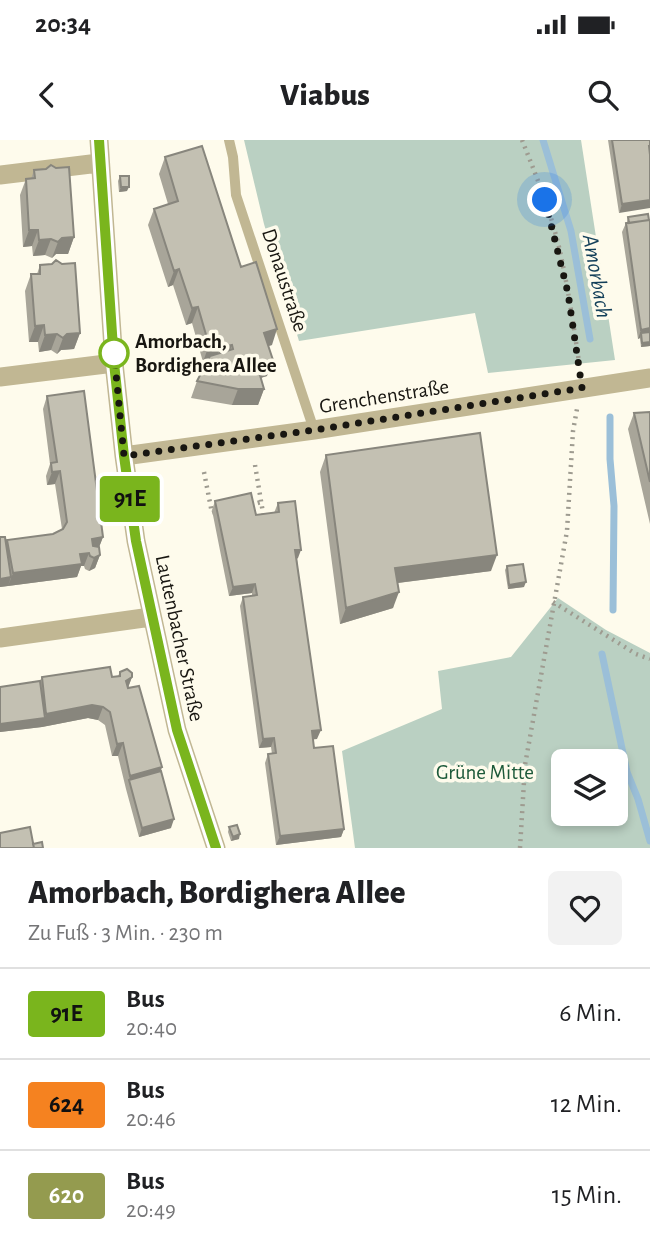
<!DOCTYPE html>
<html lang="de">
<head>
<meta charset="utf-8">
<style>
	:root { --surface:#fff; --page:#f2f2f2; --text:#202124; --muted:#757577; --line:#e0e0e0 }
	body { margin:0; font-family:"Alegreya Sans",sans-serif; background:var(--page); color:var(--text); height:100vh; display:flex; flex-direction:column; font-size:26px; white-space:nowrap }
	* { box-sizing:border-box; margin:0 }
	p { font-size:23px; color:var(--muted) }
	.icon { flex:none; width:38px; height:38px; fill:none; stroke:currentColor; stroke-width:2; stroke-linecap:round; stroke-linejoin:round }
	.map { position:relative; height:708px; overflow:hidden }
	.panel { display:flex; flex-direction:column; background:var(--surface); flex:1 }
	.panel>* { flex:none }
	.badge { padding:0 14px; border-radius:5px; font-size:24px; line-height:46px }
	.buttons { position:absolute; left:551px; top:609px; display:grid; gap:14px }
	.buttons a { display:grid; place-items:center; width:77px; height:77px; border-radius:10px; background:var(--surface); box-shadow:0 4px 10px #0003; font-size:35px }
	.you { position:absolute; width:35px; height:35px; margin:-18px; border:5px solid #fff; border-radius:50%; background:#1a73e8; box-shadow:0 0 0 10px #1a73e833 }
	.map>.badge { position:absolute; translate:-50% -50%; box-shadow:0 0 0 4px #fff }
	.round { display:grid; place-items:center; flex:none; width:74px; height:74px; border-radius:10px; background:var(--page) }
	.summary { display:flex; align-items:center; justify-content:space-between; height:119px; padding:0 28px }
	h1 { font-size:33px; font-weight:800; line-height:52px }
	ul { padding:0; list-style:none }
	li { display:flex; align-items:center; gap:21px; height:91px; padding:0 28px; border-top:2px solid var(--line) }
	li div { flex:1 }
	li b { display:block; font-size:26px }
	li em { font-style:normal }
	li .badge { min-width:77px; font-weight:700; text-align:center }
	.status { display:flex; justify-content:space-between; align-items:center; height:49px; padding:0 35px; background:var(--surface); direction:ltr }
	.status svg { height:19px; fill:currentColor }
	header { display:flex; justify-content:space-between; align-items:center; height:91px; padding:0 28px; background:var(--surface); font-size:32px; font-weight:800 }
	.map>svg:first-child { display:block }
	.green { fill:#bad0c2; fill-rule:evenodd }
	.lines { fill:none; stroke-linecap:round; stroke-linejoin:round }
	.stream { stroke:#9bbfd8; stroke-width:7 }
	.path { stroke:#9e9b90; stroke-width:4.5; stroke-dasharray:2 5; stroke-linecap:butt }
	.lane { stroke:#c1b793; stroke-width:10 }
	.street { stroke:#c1b793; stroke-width:19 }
	.wall { fill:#a8a599 }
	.shaded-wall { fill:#88867d }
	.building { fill:#c3c0b2; stroke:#88867d; stroke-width:2 }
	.line-casing { stroke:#fff; stroke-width:16 }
	.line { stroke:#7ab51d; stroke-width:10 }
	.walk { stroke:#181611; stroke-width:7; stroke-dasharray:0 12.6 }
	.stop-dot { fill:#fff; stroke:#7ab51d; stroke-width:3.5 }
	.labels { text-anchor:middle; stroke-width:7; stroke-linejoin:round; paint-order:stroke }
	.street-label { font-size:21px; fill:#181611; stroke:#fefbec }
	.stop-label { font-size:21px; font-weight:bold; fill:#181611; stroke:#fefbec; text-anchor:start }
	.park-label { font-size:21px; fill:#1c5939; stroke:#fefbec }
	.water-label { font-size:23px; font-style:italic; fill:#133f59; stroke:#fefbec }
</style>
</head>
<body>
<div class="status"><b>20:34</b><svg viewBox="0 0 49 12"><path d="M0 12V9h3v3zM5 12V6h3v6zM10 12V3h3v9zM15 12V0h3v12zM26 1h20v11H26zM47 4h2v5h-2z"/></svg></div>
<header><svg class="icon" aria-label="back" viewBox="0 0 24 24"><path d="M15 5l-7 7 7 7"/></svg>Viabus<svg class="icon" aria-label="search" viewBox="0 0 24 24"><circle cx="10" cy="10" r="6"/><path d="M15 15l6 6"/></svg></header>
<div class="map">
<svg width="650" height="708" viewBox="0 0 650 708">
	<rect width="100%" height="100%" fill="#fefbec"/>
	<!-- green -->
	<path class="green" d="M244,0H581L615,220L488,233L475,173L299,201L264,84Z
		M558,458L606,490L650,513V708H355L342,611L442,569L438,531L511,517ZM564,621H616V674H564Z"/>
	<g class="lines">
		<!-- stream -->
		<path class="stream" d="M543,0L571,91L590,199
			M610,277V319L614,366L613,470
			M602,514L627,632L638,659L650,701"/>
		<!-- path -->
		<path class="path" d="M522,0C536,35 550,70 559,107C568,147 574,188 580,229
			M255,325L264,379
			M204,332L212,373L215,372
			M251,365L261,362
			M553,462L636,514L650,519
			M520,708L525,625L567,391L573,291L577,269"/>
		<!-- lane -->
		<path class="lane" d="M229,0L233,17L236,55L314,290"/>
		<!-- street -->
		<path class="street" d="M99,0L114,223L124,316L136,401L177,590L216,708
			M0,35L99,23
			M0,237L114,223
			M124,316L314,290L650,238
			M0,498L151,477"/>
	</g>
	<!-- wall -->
	<path class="wall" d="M608,0H650L619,73Z
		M165,17L241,127L272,205L268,206L267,236L260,238L264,249L258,265H232L191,258L197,241L208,221L203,222L192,183L186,185L173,145L168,147L148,85L154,69L168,64L159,34Z
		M34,30L74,97L68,114H56L52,118L45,115L33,116L32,106L23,107L20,55L26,39H31Z
		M120,36L127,51L119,52L118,41Z
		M628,77L650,206L641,207L640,198L638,199L622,92L626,83H627Z
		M40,125L80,193L74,209L61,210L57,214L51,210L39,212L38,202H29L25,151L31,134H37Z
		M47,256L103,397L99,407L100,415L95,428L89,431L85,429L84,426H81L77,437L0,447V397L6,404L7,400L53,394L62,389L55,344L47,345L46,336L50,324L43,269Z
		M650,272V384L628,289L634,273Z
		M326,315L491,431L398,443L393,468L340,484L320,332Z
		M215,361L256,375L274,373L278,363L298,418L297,419L317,599H313L314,608L344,689L341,697L276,705L265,623L268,614H272L271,607L259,608L240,466L243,457L252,456V453L229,456L212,370Z
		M507,426L524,447L508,449L505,430Z
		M120,532L132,537L128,548L161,631L171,688L139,697L126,649L118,616H112L105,585L98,580L88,578L42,587L0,592V547L40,541L42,537H112L118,536Z
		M229,687L239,699L231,701L228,692Z"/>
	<!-- shaded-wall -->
	<path class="shaded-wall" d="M121,47H129L127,51L119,52Z
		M650,60V68L619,73L622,64Z
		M29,90H38L32,106L23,107Z
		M74,97L68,114H56L52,118L58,102L62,98Z
		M51,99L45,115L33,116L39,100Z
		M179,129L173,145L168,147L174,131Z
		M198,167L192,183L186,185L192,168Z
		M44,185L38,202H29L35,186Z
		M650,188V197L641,193L640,198L638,199L641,190Z
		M277,189L272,205L258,209L264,193Z
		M80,193L74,209L61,210L57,214L63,198L67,194Z
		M57,194L51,210L39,212L45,195Z
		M222,202L216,218L203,222L209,205Z
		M650,202V206L641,207L642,203Z
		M232,205L226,221L218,224L223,207Z
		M273,220L267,236L251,241L257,225Z
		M238,249H264L258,265H232Z
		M60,331L55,344L47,345L52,332Z
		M103,397L98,410L87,412L92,399Z
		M295,410H301L298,418L292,419Z
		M89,413L84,426H81L77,437L8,446L13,433L80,414Z
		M100,415L95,428L89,431L94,418Z
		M497,415L491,431L389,444L395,428Z
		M11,437L8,446L0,447V439Z
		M526,442L524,447L508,449L509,445Z
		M255,444L252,453L229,456L233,447Z
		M399,452L393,468L340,484L346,468Z
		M132,537L127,550L126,541Z
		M92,565L103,567L98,580L88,578L42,587L0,592V584L45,578L46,574Z
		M321,590L317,599L309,600L312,591Z
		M274,598L271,607L259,608L263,599Z
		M123,603L118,616H112L117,604Z
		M162,627L158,640H129L130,636Z
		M174,679L171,688L139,697L142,688Z
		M344,689L341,697L276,705L280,696Z
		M240,694L239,699L231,701L233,697Z"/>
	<!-- building -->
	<path class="building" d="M612,0H650V6H649L650,15V60L622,64Z
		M202,6L241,127L256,122L277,189L264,193L273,220L257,225L264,249H238L197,241L210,216L233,209L232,205L223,207L222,202L209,205L198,167L192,168L179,129L174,131L154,69L178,61L165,17Z
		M51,25L56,28L69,27L74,97L62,98L58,102L51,99L39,100L38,90H29L26,39L35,38L34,30L46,29Z
		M120,36H129V47H121Z
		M648,74L649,80L629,83L628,77Z
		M650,80V188L641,190L626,83Z
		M56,120L62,124L75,123L80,193L67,194L63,198L57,194L45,195L44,185L35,186L31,134H40V125L52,124Z
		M650,192V202L642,203L641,193Z
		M84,251L103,397L92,399L93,406L99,407L100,415L94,418L90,416L89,413L80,414L82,424L13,433L7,400L53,394L63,389L67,382L60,331L52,332L51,323L57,322L47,256Z
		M650,272V342L634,273Z
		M480,293L497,415L395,428L399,452L346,468L326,315Z
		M251,353L256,375L279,372L278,363L295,361L301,410H295L321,590L312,591L314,608L333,606L344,689L280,696L268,614L276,613L274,598L263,599L243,457L257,455L255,444L233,447L215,361Z
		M0,397H5L11,437L0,439Z
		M523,424L526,442L509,445L507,426Z
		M110,527L112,537L120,536V532L127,529L132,533V537L126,541L128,548L139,546L162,627L130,636L123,603L117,604L110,572L103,567L92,565L46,574L42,537Z
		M40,541L45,578L0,584V547Z
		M161,631L174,679L142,688L129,640Z
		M237,685L240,694L233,697L229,687Z
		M30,687L34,708H0V693Z
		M42,702L43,708H34L33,704Z"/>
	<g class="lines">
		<defs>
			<path id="line" d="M99,0L114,223L124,316L136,401L177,590L216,708"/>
		</defs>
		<!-- line casing -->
		<use href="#line" class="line-casing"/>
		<!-- line -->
		<use href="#line" class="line"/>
		<!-- walk -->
		<path class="walk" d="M114,213L124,316L314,290L582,248L568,153L545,60"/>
	</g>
	<!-- markers -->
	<circle class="stop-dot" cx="114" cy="213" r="14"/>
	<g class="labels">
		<!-- street labels -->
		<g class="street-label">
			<text transform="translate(285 140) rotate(72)" y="7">Donaustraße</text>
			<text transform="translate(384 256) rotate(-9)" y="7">Grenchenstraße</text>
			<text transform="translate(180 498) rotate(78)" y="7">Lautenbacher Straße</text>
		</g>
		<!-- stop labels -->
		<g class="stop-label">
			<text x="135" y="208">Amorbach,<tspan x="135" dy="24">Bordighera Allee</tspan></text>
		</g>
		<!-- park labels -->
		<g class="park-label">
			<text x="485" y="639">Grüne Mitte</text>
		</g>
		<!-- water labels -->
		<g class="water-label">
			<text transform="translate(598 136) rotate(80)" y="8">Amorbach</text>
		</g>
	</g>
</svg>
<div class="buttons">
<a><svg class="icon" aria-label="layers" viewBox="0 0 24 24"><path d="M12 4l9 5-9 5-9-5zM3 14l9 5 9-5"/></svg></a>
</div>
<div class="you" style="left:545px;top:60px"></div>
<b class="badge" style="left:130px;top:359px;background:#7ab51d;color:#111">91E</b>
</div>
<section class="panel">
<div class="summary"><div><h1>Amorbach, Bordighera Allee</h1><p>Zu Fuß · 3 Min. · 230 m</p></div><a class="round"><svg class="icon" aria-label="heart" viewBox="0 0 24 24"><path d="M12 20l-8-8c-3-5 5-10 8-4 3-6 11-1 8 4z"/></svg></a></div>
<ul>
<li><span class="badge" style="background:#7ab51d;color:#111">91E</span><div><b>Bus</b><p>20:40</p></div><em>6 Min.</em></li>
<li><span class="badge" style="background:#f58220;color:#111">624</span><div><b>Bus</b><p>20:46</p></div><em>12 Min.</em></li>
<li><span class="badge" style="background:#949b4f;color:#fff">620</span><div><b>Bus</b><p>20:49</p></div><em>15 Min.</em></li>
</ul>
</section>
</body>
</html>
